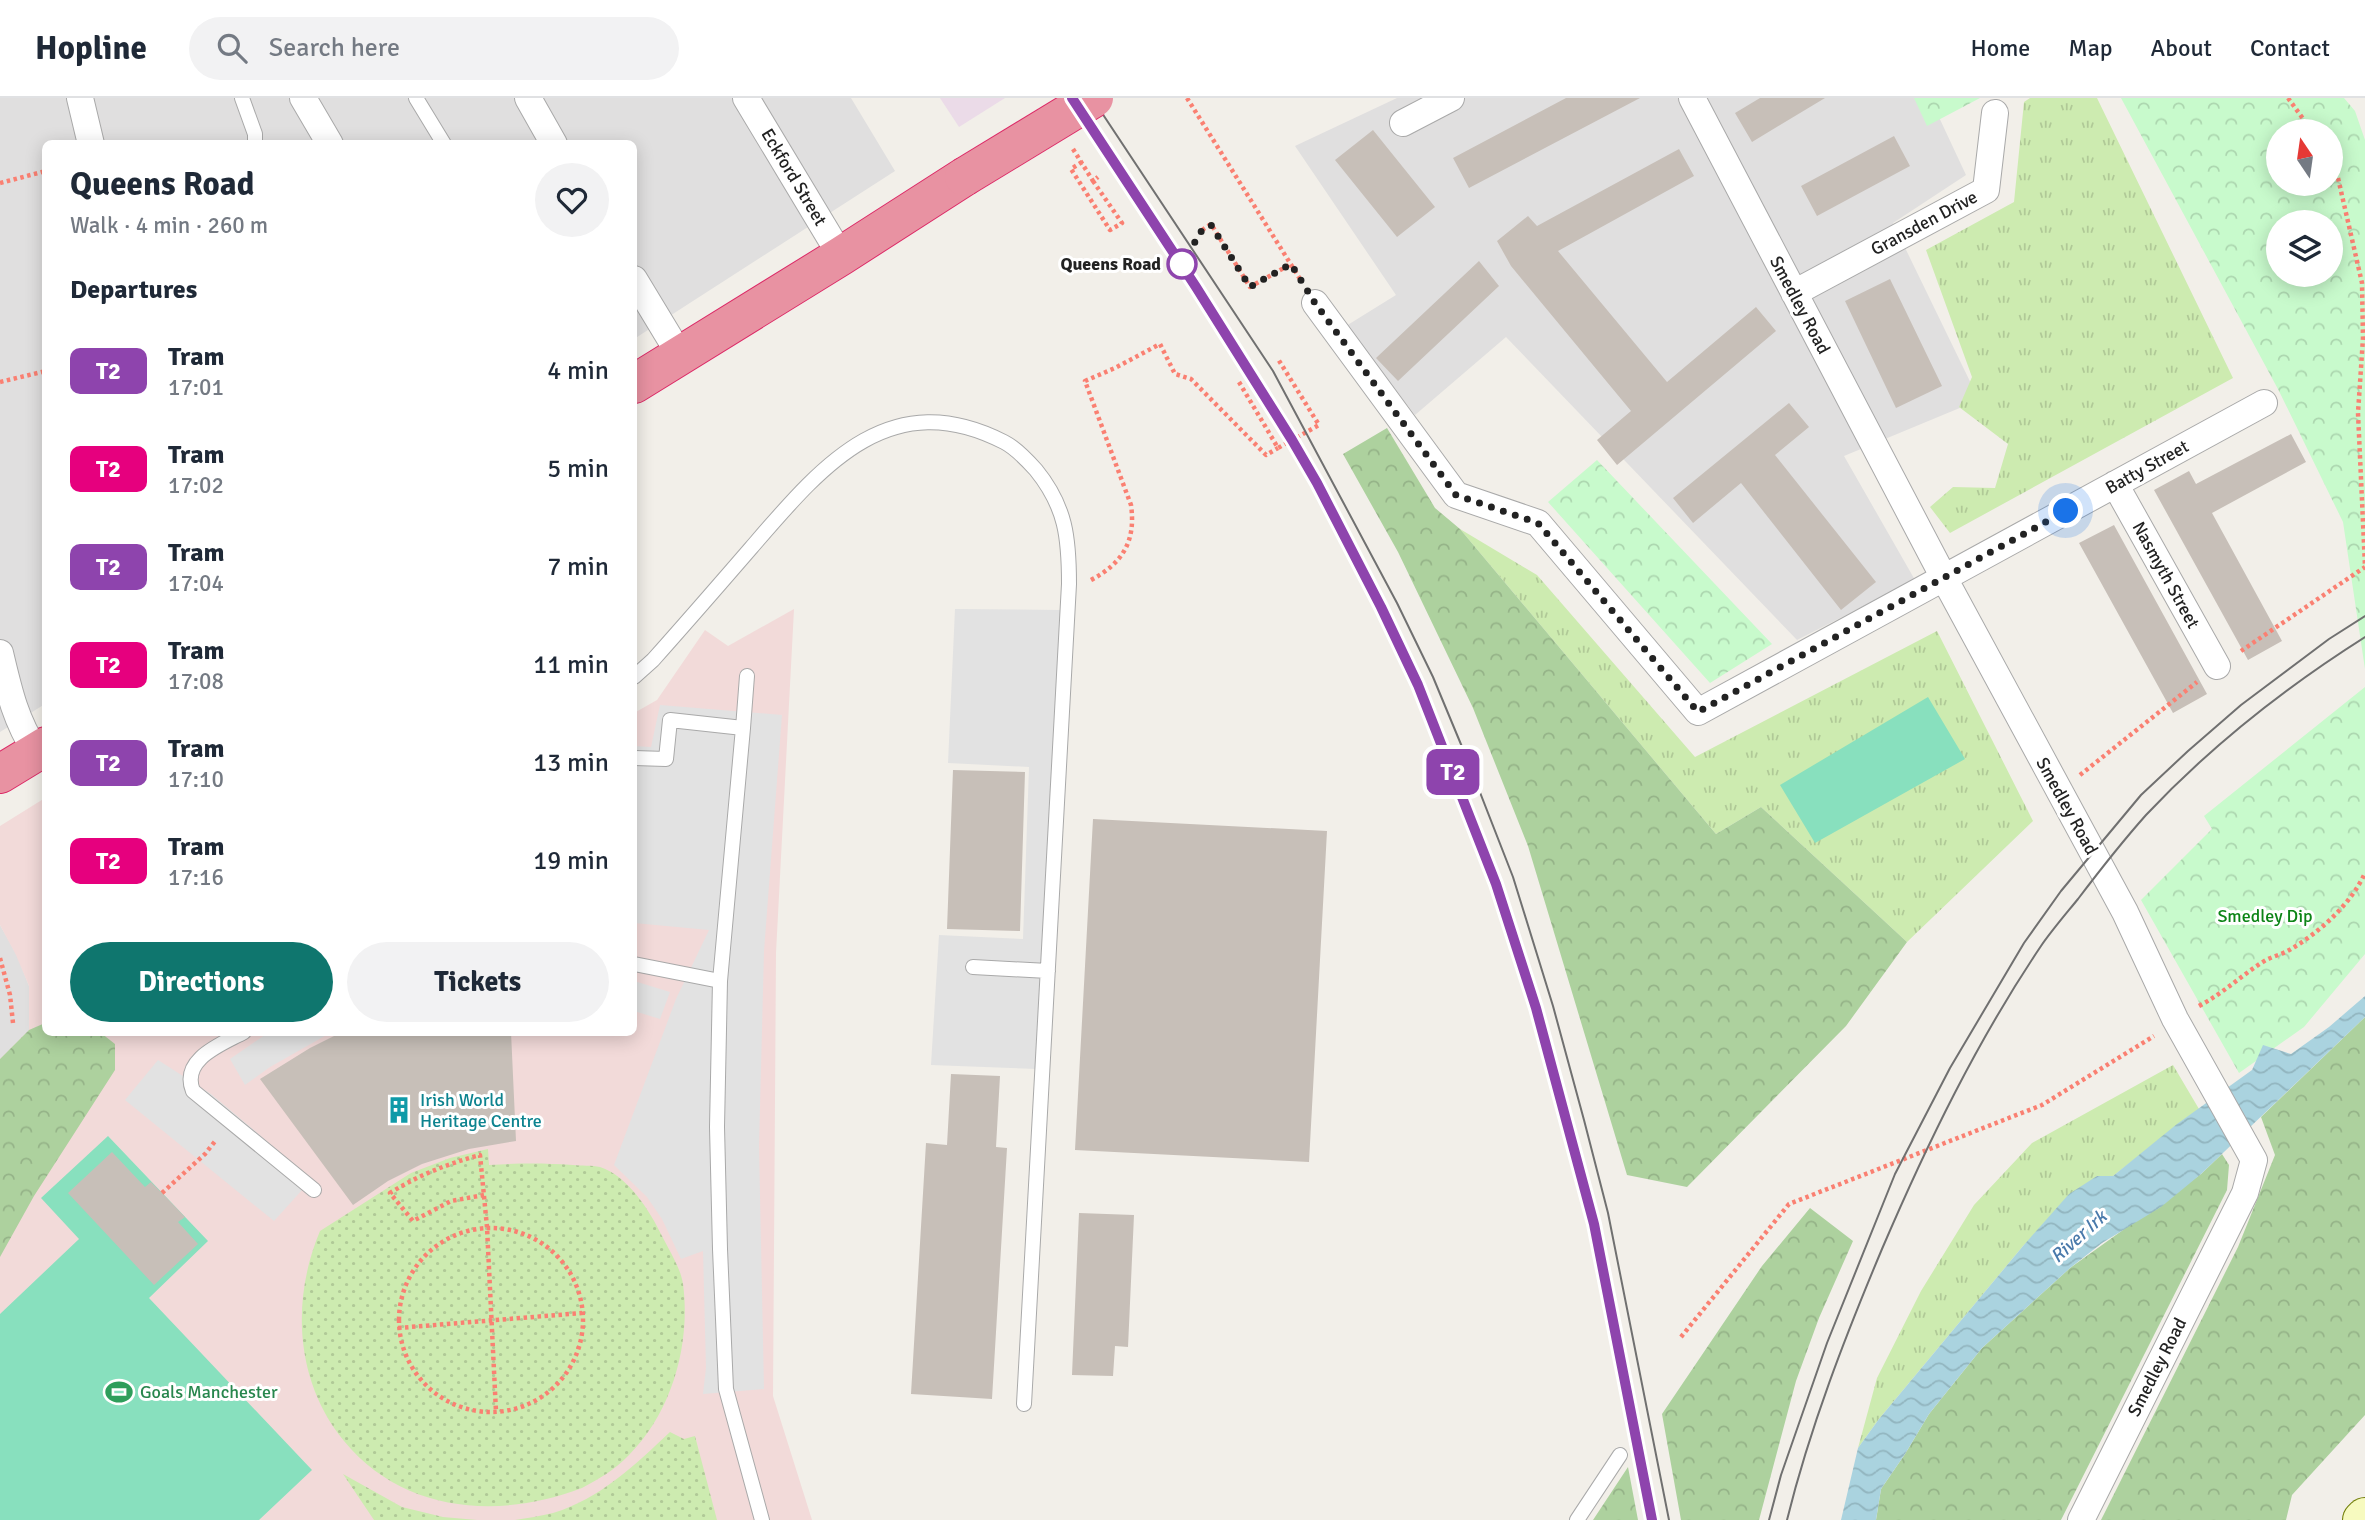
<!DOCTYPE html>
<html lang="en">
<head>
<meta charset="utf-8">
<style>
	:root { --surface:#fff; --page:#f2f2f3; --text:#1f2937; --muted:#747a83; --line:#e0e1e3; --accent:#0f766e }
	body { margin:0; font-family:Signika,sans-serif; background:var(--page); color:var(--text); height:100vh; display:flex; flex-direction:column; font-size:26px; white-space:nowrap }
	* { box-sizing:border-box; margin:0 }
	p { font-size:23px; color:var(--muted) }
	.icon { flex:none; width:38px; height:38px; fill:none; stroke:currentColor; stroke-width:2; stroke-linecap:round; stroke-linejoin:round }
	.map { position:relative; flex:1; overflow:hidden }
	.side { position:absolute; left:42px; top:42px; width:595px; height:896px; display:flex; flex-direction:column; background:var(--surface); border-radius:10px; box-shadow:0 4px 18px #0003 }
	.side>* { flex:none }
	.badge { padding:0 14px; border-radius:10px; font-size:24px; line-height:46px }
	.needle { width:46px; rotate:347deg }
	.fabs { position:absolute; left:2266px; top:21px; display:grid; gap:14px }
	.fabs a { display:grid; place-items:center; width:77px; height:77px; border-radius:50%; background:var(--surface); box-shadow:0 4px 18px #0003; font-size:35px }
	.you { position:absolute; width:35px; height:35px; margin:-18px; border:5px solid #fff; border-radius:50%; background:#1a73e8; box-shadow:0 0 0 10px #1a73e833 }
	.map>.badge { position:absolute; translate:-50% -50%; box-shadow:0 0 0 4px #fff }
	h2 { padding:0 28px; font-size:26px; line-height:63px }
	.round { display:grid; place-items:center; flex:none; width:74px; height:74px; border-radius:37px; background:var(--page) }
	.overview { display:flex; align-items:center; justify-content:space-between; height:119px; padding:0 28px }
	h1 { font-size:33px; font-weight:700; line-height:52px }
	.button { display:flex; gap:14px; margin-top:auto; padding:14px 28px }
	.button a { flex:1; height:80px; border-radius:42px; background:var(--accent); color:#fff; font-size:28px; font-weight:700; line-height:80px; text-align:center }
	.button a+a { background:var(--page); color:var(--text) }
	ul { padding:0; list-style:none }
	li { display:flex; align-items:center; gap:21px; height:98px; padding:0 28px }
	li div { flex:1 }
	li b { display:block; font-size:26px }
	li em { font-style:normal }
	li .badge { min-width:77px; font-weight:700; text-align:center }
	header { display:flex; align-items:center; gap:42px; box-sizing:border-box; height:98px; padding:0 35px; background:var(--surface); border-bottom:2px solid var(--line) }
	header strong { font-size:33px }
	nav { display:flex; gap:38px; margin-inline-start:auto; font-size:24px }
	.search { width:490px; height:63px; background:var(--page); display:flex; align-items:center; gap:18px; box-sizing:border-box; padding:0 24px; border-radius:38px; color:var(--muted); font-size:26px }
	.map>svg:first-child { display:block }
	.residential { fill:#e0dfdf }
	.commercial { fill:#f2dad9 }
	.railway { fill:#ebdbe8 }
	.grass { fill:url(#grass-tufts) }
	.forest { fill:url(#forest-crowns) }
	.park { fill:url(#park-crowns); fill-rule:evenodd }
	.garden { fill:url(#garden-dots) }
	.pitch { fill:#88e0be }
	.parking { fill:#e2e2e2 }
	.water { fill:url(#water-waves) }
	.building { fill:#c7bfb8 }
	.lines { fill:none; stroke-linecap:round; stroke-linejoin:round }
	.lane-casing { stroke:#a9a9a9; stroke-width:16 }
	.street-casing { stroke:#a9a9a9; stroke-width:28 }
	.secondary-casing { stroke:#707d05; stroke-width:40 }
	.highway-casing { stroke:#dc2a67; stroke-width:40 }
	.path { stroke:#fa8072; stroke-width:4.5; stroke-dasharray:3.5 3.5; stroke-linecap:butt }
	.lane { stroke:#fff; stroke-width:14 }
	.street { stroke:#fff; stroke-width:26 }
	.secondary { stroke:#f7fabf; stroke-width:38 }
	.highway { stroke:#e892a2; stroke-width:38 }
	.tram { stroke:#707070; stroke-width:2 }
	.highway-bridge-casing { stroke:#dc2a67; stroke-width:40; stroke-linecap:butt }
	.highway-bridge { stroke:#e892a2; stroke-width:38 }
	.line-casing { stroke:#fff; stroke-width:16 }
	.line { stroke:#8e44ad; stroke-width:10 }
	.walk { stroke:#222; stroke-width:7; stroke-dasharray:0 12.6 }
	.stop-dot { fill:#fff; stroke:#8e44ad; stroke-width:3.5 }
	.labels { text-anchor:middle; stroke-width:6; stroke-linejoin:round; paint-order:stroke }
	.street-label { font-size:18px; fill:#222; stroke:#fff }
	.stop-label { font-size:18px; font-weight:bold; fill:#222; stroke:#fff; text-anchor:end }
	.park-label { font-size:18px; fill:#0c8416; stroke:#fff }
	.culture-label { font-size:18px; fill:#0d838f; stroke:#fff; text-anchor:start }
	.leisure-label { font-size:18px; fill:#27864d; stroke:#fff; text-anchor:start }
	.water-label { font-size:19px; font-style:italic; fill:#4a7aab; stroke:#fff }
</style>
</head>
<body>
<header>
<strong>Hopline</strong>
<div class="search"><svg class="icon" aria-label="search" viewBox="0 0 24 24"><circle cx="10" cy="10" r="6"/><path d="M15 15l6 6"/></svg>Search here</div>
<nav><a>Home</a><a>Map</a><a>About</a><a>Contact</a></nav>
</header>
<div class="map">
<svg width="2365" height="1422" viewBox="0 0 2365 1422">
	<defs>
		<pattern id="grass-tufts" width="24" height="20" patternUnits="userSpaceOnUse" patternTransform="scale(1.75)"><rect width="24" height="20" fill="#cdebb0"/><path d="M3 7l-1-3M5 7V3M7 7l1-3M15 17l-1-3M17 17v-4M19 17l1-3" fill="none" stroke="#b0c997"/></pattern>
		<pattern id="forest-crowns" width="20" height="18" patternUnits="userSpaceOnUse" patternTransform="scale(1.75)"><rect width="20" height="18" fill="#add19e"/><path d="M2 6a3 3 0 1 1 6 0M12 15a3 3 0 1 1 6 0" fill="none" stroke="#95b388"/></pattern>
		<pattern id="park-crowns" width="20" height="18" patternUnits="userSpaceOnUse" patternTransform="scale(1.75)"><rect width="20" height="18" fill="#c8facc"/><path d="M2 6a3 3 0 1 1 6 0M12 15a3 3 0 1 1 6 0" fill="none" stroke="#acd6af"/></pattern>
		<pattern id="garden-dots" width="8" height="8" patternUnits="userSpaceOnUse" patternTransform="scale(1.75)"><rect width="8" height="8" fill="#cdebb0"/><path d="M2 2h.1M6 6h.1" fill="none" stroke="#b0c997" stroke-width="1.8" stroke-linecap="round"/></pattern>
		<pattern id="water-waves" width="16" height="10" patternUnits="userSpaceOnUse" patternTransform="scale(1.75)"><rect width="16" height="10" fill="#aad3df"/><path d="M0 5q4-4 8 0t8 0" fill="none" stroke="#92b5bf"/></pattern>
	</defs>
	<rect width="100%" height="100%" fill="#f2efe9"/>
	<!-- residential -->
	<path class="residential" d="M0,0H851L895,73L634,241V46H46L45,606L0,634Z
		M1397,0H1930L1966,77L1893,125L1979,302L1844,358L1915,482L1797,542L1506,239L1415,317L1346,228L1396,197L1295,48Z
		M0,827L17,857L29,888V932L0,961Z"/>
	<!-- commercial -->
	<path class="commercial" d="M794,511L776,855L773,1298L812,1422H0V961L29,932V888L16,857L0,827V728L45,700L46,934H634V615L657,602L705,532L728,548Z"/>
	<!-- railway -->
	<path class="railway" d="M940,0H1005L959,29Z"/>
	<!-- grass -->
	<path class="grass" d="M2030,0H2097L2233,280L1950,435L1930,409L1953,389L1995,390L2008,346L1959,309L1972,279L1926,152L2014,104L2024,4Z
		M1460,431L1537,477L1695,659L1937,533L2033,723L1907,844L1761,709L1716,736Z
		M2173,967L2199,1011L2113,1078H2097L2023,1148L1879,1321L1858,1350L1877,1280L1921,1193L1974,1107L2032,1045Z"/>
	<!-- forest -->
	<path class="forest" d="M1387,330L1435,410L1460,431L1716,736L1761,709L1907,844L1846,928L1687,1089L1627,1077L1528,748L1473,610L1398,454L1343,356Z
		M2365,919V1317L2292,1397L2286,1422H2101L2238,1149L2275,1057L2261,1019Z
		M45,925L46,934L101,935L115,946V972L34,1098L0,1159V961L29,932Z
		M2222,1056L2229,1067L2227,1092L2061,1422H1876L1881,1391L1905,1356L1929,1316L1982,1250L2070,1170L2201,1076Z
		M1810,1110L1853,1143L1819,1220L1796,1283L1759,1422H1681L1662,1316L1762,1168Z
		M1628,1369L1638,1422H1593Z"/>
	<!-- park -->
	<path class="park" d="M1914,0H1980L1927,28Z
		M2121,0H2344L2355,13L2365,42V571L2343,424L2279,293ZM2331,33V86H2278V33ZM2331,124V177H2278V124Z
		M1597,362L1772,546L1710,585L1548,404Z
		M2365,589V856L2304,929L2239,975L2141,802L2212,731L2204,718Z"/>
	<!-- garden -->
	<path class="garden" d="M488,1051L489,1067C518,1065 545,1065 573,1067C581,1068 592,1067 600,1069C628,1078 650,1113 662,1138C669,1152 681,1171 683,1186C691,1246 672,1314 629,1357C616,1371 599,1381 582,1390C499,1422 403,1415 344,1343C295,1283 291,1202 320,1133L411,1075L450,1060Z
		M670,1334L684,1341L695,1338L717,1422H515C527,1420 541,1418 553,1415C600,1401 636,1366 670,1334Z
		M343,1376L402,1409L443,1419L477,1422H374Z"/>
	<!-- pitch -->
	<path class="pitch" d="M1928,599L1965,661L1815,745L1780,687Z
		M108,1038L208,1143L149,1200L312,1372L259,1422H0V1216L79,1141L41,1100Z"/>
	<!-- parking -->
	<path class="parking" d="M955,511L1062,512L1037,971L931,967L939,837L1023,841L1029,669L948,665Z
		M660,607L782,617L764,853L759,1048L764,1291L703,1296L706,1270L703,1153L681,1161L662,1121L647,1099L614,1067L676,901L709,832L634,825V648L651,649Z
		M634,883L670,894L660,921L634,913Z
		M269,934H330V935L270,969L245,987L230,961Z
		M158,962L211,996L312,1081L274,1123L125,1002Z"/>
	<!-- water -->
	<path class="water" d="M2365,898V919L2201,1076L2161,1109L2102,1145L2070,1170L1982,1250L1929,1316L1905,1356L1881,1391L1876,1422H1841L1858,1350L1879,1321L2023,1148L2069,1096L2097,1078H2113L2177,1026L2252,972L2263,947L2291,956L2329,929Z"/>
	<!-- building -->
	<path class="building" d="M1566,0H1640L1469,90L1453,60Z
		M1760,0H1825L1752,44L1735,15Z
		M1373,32L1435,109L1397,139L1335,62Z
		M1894,38L1910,68L1817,118L1801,88Z
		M1679,51L1694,78L1558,153L1667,284L1756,209L1776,233L1617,367L1597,342L1631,313L1511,168L1497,143L1528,118L1537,128Z
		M1479,163L1499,188L1398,283L1376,260Z
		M1890,181L1942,288L1896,310L1845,203Z
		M1789,305L1809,329L1775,357L1876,484L1841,512L1741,385L1693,425L1673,400Z
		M2291,336L2306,364L2212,415L2282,543L2248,562L2154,392L2189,373L2196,386Z
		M2114,427L2207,596L2173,615L2079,445Z
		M953,672L1025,674L1020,833L947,831Z
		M1093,721L1327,733L1309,1064L1075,1052Z
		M342,934H511L516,1043L469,1051L422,1066L388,1083L353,1107L260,981L310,950Z
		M951,976L1000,978L996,1049L1007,1050L992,1301L911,1296L926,1045L947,1047Z
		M112,1054L145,1089L151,1084L162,1095L185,1119L178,1124L198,1146L154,1187L68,1095Z
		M1079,1115L1134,1117L1128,1249L1115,1248L1113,1278L1072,1277Z"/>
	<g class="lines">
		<defs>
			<path id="lane" d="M242,0L255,36V46
				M416,0L444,46
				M634,579L653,562C686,525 719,487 751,450C821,369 889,285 1004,344C1016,350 1027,362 1036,372C1066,409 1069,440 1069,486L1024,1306
				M743,630L747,578
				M634,660L666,661L670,622L743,630L720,883L717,1029L720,1151L726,1291L762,1422
				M634,866L720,883
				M973,869L1048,873
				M244,934C222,946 180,961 193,993L314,1092
				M1577,1422L1620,1357"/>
			<path id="street" d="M80,0L91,46
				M303,0L330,46
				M528,0L554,46
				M746,0L841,158
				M1692,0L1944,480L2125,814L2175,921L2254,1062L2245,1095L2081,1422
				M1403,25L1451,0
				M634,181L680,257
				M1794,195L1986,92L1995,15
				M1315,205L1456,397L1538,425L1698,614L2264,305
				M2115,386L2217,568
				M0,555C9,593 15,621 36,654"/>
			<path id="secondary" d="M2362,1422L2365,1419"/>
			<path id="highway" d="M634,286L841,158L964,79
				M0,676L46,648"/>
		</defs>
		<!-- lane casing -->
		<use href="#lane" class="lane-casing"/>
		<!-- street casing -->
		<use href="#street" class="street-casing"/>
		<!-- secondary casing -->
		<use href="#secondary" class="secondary-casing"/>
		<!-- highway casing -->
		<use href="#highway" class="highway-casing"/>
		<!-- path -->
		<path class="path" d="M1187,0L1300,181
			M2288,0L2312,33
			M1073,51L1093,83L1098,79
			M1082,64L1071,71L1110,132L1122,125L1093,83
			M2331,68L2338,80L2362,185L2363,240L2358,315L2365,468
			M0,85L46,73
			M1202,132L1211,126L1250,189L1291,166
			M0,284L46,273
			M1239,284L1278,350L1319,327L1278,261
			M1091,482C1123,465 1136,443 1131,407L1085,283L1115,270L1160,246L1175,276L1191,281L1266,357L1278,350
			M2241,553L2365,469
			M2080,677L2197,584
			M0,860L10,897L13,925
			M2199,908C2225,894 2243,876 2266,862C2274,858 2283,856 2291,851C2320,834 2351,806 2365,775
			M162,1095L205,1056L216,1042
			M484,1097L451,1103L413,1123L390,1095C419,1077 447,1066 480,1057L487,1129L496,1314
			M399 1222a92 92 0 1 1 184 0a92 92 0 1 1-184 0Z
			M398,1230L582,1215
			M1681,1239L1789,1106L2042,1007L2154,938"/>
		<!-- lane -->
		<use href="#lane" class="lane"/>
		<!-- street -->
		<use href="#street" class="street"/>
		<!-- secondary -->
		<use href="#secondary" class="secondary"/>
		<!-- highway -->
		<use href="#highway" class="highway"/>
		<!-- tram -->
		<path class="tram" d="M1072,0C1199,186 1323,377 1416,584C1494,756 1549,940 1593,1124C1617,1222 1632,1323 1652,1422
			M1092,0L1273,273L1397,505L1433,579L1465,656L1513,779L1553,908L1584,1022L1608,1115L1669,1422
			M1769,1422L1781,1377L1827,1245L1895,1076L1950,970L2024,845L2061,793L2141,697L2188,653L2241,607L2329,541L2365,518
			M1787,1422C1810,1329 1845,1239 1882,1151C1927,1046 1977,943 2041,848C2052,832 2065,817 2078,801C2100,772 2122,744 2146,717C2210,649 2286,589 2365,539"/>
		<defs>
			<path id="highway-bridge" d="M964,79L1094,0"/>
		</defs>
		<!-- highway-bridge casing -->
		<use href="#highway-bridge" class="highway-bridge-casing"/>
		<!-- highway-bridge -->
		<use href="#highway-bridge" class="highway-bridge"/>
	</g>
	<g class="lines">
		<defs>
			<path id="line" d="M1072,0L1196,189L1292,342L1317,385L1381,509L1418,587L1496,786L1536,910L1594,1126L1652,1422"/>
		</defs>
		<!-- line casing -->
		<use href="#line" class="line-casing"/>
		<!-- line -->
		<use href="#line" class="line"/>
		<!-- walk -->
		<path class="walk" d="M1182,166L1202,132L1211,127L1250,189L1291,166L1315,205L1456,397L1538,425L1698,614L2066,413"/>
	</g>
	<!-- icons -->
	<defs>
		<symbol id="building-bare" viewBox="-9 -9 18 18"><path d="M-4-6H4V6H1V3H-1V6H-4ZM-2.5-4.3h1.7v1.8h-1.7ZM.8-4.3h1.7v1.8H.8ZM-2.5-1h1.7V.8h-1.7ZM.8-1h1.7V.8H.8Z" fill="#0f9aa8" stroke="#fff" stroke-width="2.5" paint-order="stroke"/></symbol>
		<symbol id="stadium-bare" viewBox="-9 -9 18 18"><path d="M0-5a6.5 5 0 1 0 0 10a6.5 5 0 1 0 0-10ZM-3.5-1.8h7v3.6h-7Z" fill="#2e9e5b" stroke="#fff" stroke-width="2.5" paint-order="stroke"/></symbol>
	</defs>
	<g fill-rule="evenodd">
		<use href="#building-bare" x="380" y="993" width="38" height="38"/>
		<use href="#stadium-bare" x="100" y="1275" width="38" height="38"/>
	</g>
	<!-- markers -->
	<circle class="stop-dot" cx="1182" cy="166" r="14"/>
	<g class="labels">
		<!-- street labels -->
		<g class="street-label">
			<text transform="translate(794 79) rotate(59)" y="6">Eckford Street</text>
			<text transform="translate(1924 125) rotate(-28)" y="6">Gransden Drive</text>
			<text transform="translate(1800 207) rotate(62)" y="6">Smedley Road</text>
			<text transform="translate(2147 369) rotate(-29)" y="6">Batty Street</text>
			<text transform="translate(2166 477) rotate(61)" y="6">Nasmyth Street</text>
			<text transform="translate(2067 708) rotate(61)" y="6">Smedley Road</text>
			<text transform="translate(2157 1269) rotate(-63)" y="6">Smedley Road</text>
		</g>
		<!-- stop labels -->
		<g class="stop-label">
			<text x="1161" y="172">Queens Road</text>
		</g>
		<!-- park labels -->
		<g class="park-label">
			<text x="2265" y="824">Smedley Dip</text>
		</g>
		<!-- culture labels -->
		<g class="culture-label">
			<text x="420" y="1008">Irish World<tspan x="420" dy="21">Heritage Centre</tspan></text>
		</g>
		<!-- leisure labels -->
		<g class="leisure-label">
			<text x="140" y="1300">Goals Manchester</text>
		</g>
		<!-- water labels -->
		<g class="water-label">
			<text transform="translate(2078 1138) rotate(-42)" y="7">River Irk</text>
		</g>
	</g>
</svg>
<div class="fabs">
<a><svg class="needle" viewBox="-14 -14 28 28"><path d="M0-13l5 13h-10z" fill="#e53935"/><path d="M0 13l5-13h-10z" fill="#747a83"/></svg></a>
<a><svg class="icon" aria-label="layers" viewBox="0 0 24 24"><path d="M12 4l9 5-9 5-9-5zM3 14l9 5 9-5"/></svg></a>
</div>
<div class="you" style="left:2066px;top:413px"></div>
<b class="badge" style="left:1453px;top:674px;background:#8e44ad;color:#fff">T2</b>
<section class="side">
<div class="overview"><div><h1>Queens Road</h1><p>Walk · 4 min · 260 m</p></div><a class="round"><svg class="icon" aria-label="heart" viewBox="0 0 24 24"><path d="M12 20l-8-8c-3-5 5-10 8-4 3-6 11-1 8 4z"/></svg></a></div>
<h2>Departures</h2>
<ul>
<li><span class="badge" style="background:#8e44ad;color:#fff">T2</span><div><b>Tram</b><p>17:01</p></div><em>4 min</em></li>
<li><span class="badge" style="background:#e6007e;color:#fff">T2</span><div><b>Tram</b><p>17:02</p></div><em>5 min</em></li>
<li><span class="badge" style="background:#8e44ad;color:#fff">T2</span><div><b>Tram</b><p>17:04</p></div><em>7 min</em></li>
<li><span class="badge" style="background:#e6007e;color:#fff">T2</span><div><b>Tram</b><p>17:08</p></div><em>11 min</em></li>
<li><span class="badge" style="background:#8e44ad;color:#fff">T2</span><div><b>Tram</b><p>17:10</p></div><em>13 min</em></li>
<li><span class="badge" style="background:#e6007e;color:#fff">T2</span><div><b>Tram</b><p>17:16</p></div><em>19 min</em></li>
</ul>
<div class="button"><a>Directions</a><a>Tickets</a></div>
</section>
</div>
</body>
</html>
